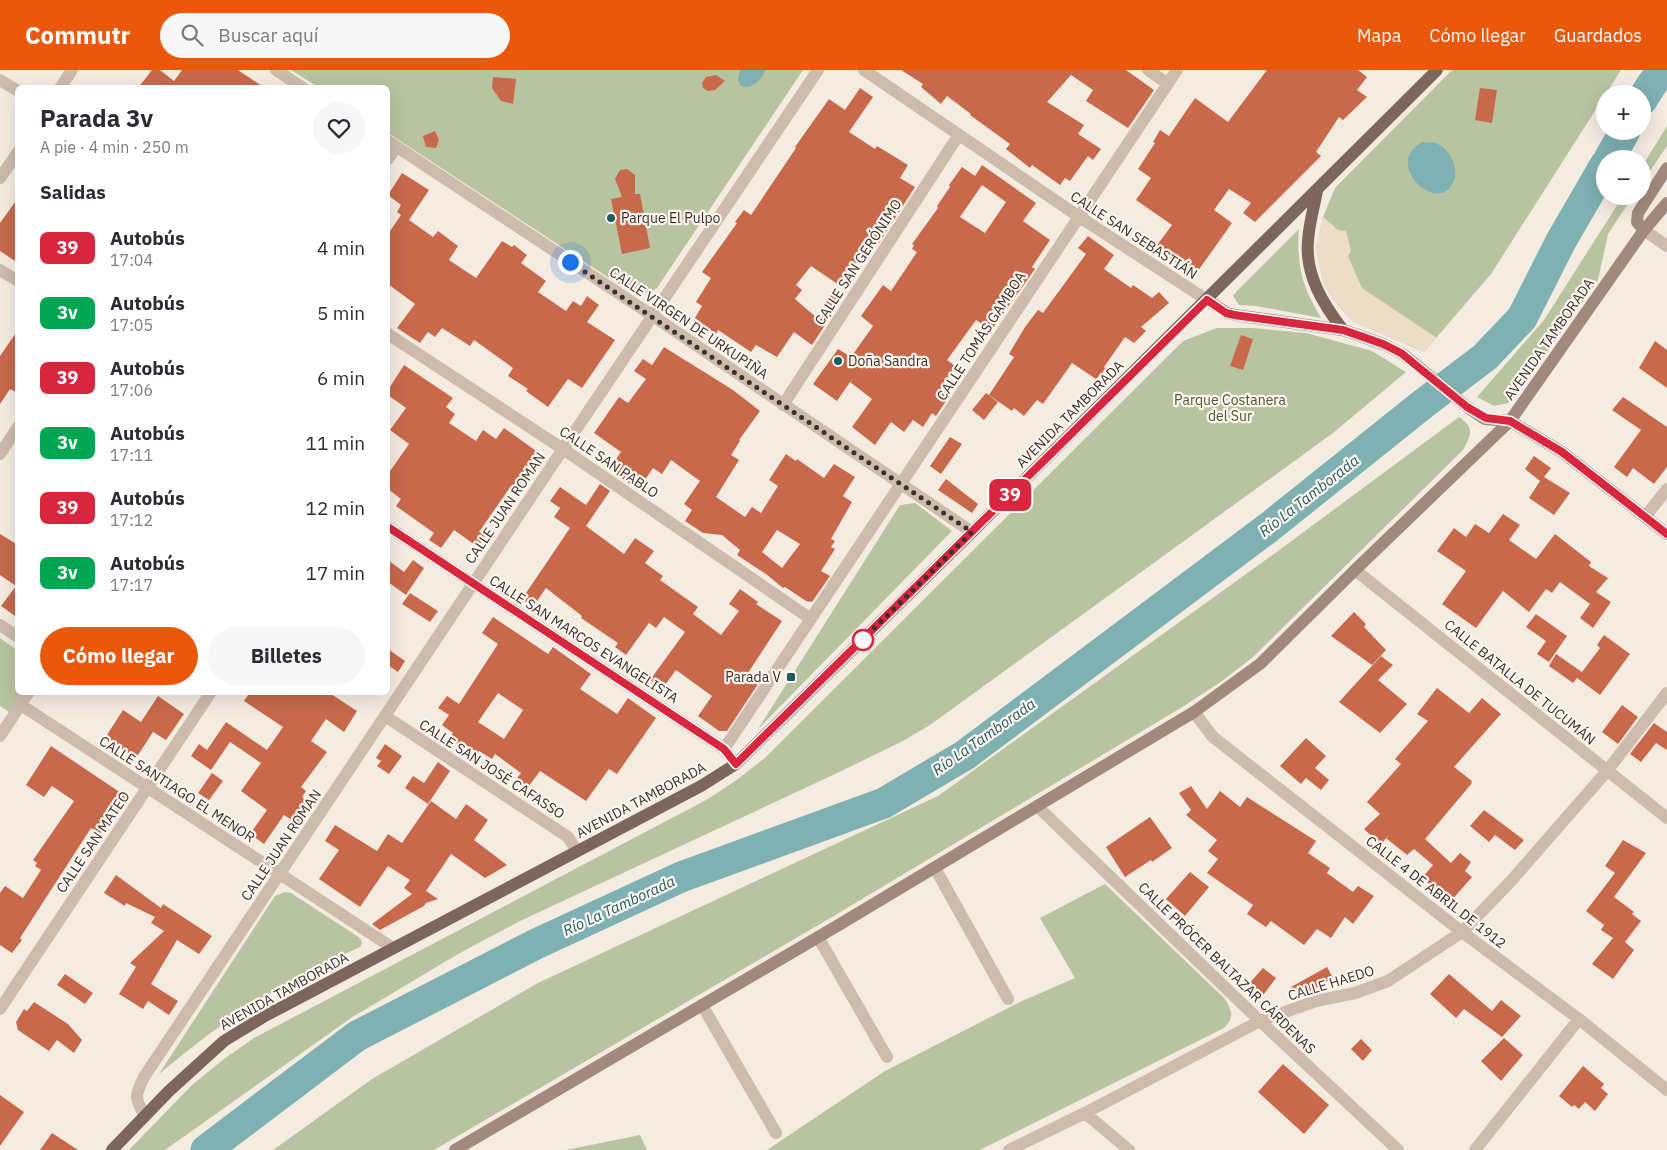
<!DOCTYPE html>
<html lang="es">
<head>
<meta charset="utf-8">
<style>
	:root { --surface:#fff; --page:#f7f7f7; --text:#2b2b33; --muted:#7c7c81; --accent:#ea580c }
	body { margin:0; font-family:"IBM Plex Sans",sans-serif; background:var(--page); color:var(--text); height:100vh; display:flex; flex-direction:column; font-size:19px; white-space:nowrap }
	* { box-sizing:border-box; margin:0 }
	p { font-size:16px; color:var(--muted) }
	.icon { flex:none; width:28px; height:28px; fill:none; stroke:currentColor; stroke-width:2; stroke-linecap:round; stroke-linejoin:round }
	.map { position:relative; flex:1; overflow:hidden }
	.side { position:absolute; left:15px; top:15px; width:375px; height:610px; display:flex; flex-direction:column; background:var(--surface); border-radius:8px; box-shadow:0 5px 20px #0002 }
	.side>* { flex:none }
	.badge { padding:0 10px; border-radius:8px; font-size:18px; line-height:32px }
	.buttons { position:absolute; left:1596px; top:15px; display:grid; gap:10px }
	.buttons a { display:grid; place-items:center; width:55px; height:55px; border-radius:50%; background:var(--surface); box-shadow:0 5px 20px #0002; font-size:25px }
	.you { position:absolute; width:25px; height:25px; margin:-12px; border:4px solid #fff; border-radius:50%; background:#1a73e8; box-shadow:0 0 0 8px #1a73e833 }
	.map>.badge { position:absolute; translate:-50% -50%; box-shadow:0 0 0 2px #fff }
	h2 { padding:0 25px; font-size:19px; line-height:45px }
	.round { display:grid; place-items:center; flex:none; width:52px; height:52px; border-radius:26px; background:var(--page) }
	.headline { display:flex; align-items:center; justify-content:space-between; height:85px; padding:0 25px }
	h1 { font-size:24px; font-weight:700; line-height:38px }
	.cta { display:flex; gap:10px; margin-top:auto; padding:10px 25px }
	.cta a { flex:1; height:58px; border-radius:30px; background:var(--accent); color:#fff; font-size:20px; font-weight:700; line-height:58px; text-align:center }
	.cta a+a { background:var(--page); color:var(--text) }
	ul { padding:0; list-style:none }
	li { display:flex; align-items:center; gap:15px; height:65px; padding:0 25px }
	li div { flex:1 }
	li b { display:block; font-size:19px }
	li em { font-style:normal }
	li .badge { min-width:55px; font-weight:700; text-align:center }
	header { display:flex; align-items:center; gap:30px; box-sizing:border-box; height:70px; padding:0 25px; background:var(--accent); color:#fff }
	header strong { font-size:24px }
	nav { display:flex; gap:28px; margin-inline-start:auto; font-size:18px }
	.search { width:350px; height:45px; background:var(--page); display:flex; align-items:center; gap:12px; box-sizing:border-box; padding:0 18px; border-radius:28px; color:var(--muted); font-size:19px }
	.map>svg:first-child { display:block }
	.green { fill:#b8c4a0 }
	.plaza { fill:#ecdcc8 }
	.water { fill:#7fb0b2 }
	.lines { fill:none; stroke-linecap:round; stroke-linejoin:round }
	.river { stroke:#7fb0b2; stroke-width:31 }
	.building { fill:#c8694b; fill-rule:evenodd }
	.street { stroke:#cdbbac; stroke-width:12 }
	.secondary { stroke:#a18a7d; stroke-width:12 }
	.primary { stroke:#7d675c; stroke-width:12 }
	.line-casing { stroke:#fff; stroke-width:11 }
	.line { stroke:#d7263d; stroke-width:8 }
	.walk { stroke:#3b302b; stroke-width:5; stroke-dasharray:0 9 }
	.poi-dot { fill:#1f5a5e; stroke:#fbf5ee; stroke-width:2 }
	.stop-dot { fill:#fff; stroke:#d7263d; stroke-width:2.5 }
	.labels { text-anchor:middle; stroke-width:4.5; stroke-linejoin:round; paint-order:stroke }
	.poi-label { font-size:14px; fill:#3b302b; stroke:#fbf5ee; text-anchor:start }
	.street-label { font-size:14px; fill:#3b302b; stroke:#fbf5ee }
	.park-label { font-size:14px; fill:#4a5a2e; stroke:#fbf5ee }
	.water-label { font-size:15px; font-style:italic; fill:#1f5a5e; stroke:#fbf5ee }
</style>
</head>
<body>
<header>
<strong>Commutr</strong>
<div class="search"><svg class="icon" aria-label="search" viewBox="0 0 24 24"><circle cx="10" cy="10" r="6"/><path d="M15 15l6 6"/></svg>Buscar aquí</div>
<nav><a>Mapa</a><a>Cómo llegar</a><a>Guardados</a></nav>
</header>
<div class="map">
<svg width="1667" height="1080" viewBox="0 0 1667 1080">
	<rect width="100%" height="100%" fill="#f4ebe1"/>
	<!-- green -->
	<path class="green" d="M291,0H803L657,218C647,225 641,225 629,221L388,63V18L318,17Z
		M1452,0H1621L1491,204L1424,282L1352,251L1336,233L1323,213L1316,178L1323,147L1335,118Z
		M1667,56V76L1643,111V95Z
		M1623,126H1633L1608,164L1598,210L1516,326L1508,333L1494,336L1477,327L1544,250Z
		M1299,159C1297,178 1299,201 1306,219C1310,229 1316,239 1321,248L1256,236L1239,235L1233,226L1237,221Z
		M1217,258H1252L1306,263L1372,281L1406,302L1333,363L930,655L903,671L833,705L520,851L458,884L351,948L165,1080H129L192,1015L224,989L254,968L708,729L738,709L766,687L1183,271Z
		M1459,347C1475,358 1471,365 1463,380L1253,587L1222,611L1184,636L832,847L434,1080H273L372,1009L538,913L938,726L1278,481Z
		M915,433L952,461L758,659L900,435Z
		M0,568L17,580L18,622L22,623L9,642L0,636Z
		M1105,814L1225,929C1232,942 1235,946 1224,958L980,1080H767L885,1001L1020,932L1075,908L1040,848Z
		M285,822L291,823L360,868L362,873L360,877C313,898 268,923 226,952C203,968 181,986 159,1004L275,826Z
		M640,1065L647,1080H566Z"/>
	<!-- plaza -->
	<path class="plaza" d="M1323,147L1338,160L1346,161L1351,181L1348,186L1362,218L1437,268L1424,282L1352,251L1336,233L1323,213L1316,178Z"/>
	<!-- water -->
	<path class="water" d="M740,0H765C762,10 751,21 740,15L738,10Z
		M1423,72C1427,73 1431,72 1435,73C1449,77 1459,97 1454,110C1440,149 1380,93 1423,72Z"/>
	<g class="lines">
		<!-- river -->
		<path class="river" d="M1642,30L1652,14L1664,0
			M1609,89L1625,61
			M206,1080L357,966L536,874L681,807L884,733L965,685L1268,458L1423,334L1485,287L1522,248L1561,171L1605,95"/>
	</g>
	<!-- building -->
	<path class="building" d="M152,0H160L174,11L182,0H238L265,18H138Z
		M901,0H1126L1154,20L1128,58L1086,31L1093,20L1071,5L1047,32L1084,55L1078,64L1101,79L1093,90L1088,86L1070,111L1065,108L1060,115L1032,95L1030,98L1006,79L1010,74L970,45L971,44L947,26L941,34L921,17L923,14Z
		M1267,0H1358L1367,7L1357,20L1367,27L1343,50L1339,47L1316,82L1321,86L1255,152L1243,143L1251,133L1229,119L1214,140L1232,153L1195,205L1155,178L1172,155L1136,130L1151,108L1138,99L1155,73L1153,72L1160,60L1169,66L1195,28L1228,52Z
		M716,5L725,11L715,20L708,21L703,18L702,13L706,7Z
		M493,7L516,9L513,34L501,31L492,18Z
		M860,18L873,27L849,62L875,79L877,76L908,95L900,108L915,117L877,176L872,172L839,215L811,196L796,215L802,220L795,229L816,247L835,219L844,226L812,275L794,262L777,287L756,275L751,282L718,260L716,264L695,248L702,236L696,232L711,208L702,202L737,153L735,152L744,140L751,145L796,78L795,77L829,29L845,40Z
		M1480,18L1497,20L1492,53L1475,50Z
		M435,61L439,70L436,78L426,77L423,66Z
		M982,95L1036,133L1023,151L1050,170L1032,197L1035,199L993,258H988L976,250L947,290L955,296L941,318L950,325L936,346L932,343L923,357L913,350L904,362L891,352L875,375L852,357L872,329L850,312L837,331L813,314L838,279L851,287L873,256L861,246L883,215L891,221L917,182L912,179L914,175L912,174L938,138L937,136L950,117L949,115L962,97L975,106ZM982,115L1006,132L985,163L960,147Z
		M627,99L635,105V124H640L650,178L622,184L611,129L622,127L615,109L620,100Z
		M402,103L429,120L409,150L433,167L438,161L458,176L449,190L476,208L502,171L512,177L514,175L527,185L521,193L546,211L538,222L566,241L573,231L581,236L587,226L599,235L587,252L615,270L582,318L568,309L548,337L526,321L528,319L508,306L513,298L474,270L470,276L442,258L435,267L428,262L420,273L397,258L415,234L388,214V164L401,145L397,142L401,135L388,125Z
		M18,128V193L0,181V153Z
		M1088,166L1114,185L1104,199L1131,218L1133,215L1152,228L1159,222L1169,233L1141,257L1146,261L1134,273L1125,267L1104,297L1106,299L1096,309L1072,293L1043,334L1037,330L1024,346L1014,338L1012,341L989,325L1014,287L1009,284L1025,257L1038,240L1043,243L1086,184L1078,178Z
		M18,260V323L10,319L0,334V286Z
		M1241,265L1253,269L1243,300L1230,296Z
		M1655,271L1667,280V318L1639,298Z
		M664,277L733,320L760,341L739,370L740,371L731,385L739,390L716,427L745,447L752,437L761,443L778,416L769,410L786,384L796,391L797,389L824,408L834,394L855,407L843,426L852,432L831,469L835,471L831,477L835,479L821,501L830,506L812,532L806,531L785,517L783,518L766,504L737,485L740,480L722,465L703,463L685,451L692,440L684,434L700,411L671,390L662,404L653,398L638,420L609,399L621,382L594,363L619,327L628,333L646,309L634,301L643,289L652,295ZM777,460L800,474L782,498L762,482Z
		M404,295L453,328L446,337L455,344L449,353L476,371L483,360L496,369L504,358L539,383L516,420L511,416L479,462L485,466L478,477L454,460L441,478L429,470L434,463L396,436L401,429L388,419V404L409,374L390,360L406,338L388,325V320Z
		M986,323L998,332L984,350L972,340Z
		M1623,327L1667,357V397L1654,414L1633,398L1627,407L1614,397L1641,360L1612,340Z
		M950,367L962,374L941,404L930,396Z
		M1534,386L1551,398L1544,407L1570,423L1554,445L1529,428L1540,411L1525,399Z
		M946,409L978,434L972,443L938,420Z
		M600,414L610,421L586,456L624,484L635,468L654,481L645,493L663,506L660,510L698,537L693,544L721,565L739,541L729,534L740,519L758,532L756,534L782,551L748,603L760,611L727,661H719L698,646L712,626L676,600L662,619L650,610L685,562L664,547L656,558L649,553L626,585L615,577L618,573L581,548L582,546L546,518L533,537L522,529L570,458L554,447L560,438L550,431L560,417L586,435Z
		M1503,444L1520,455L1509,470L1536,489L1555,464L1591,492L1589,496L1608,508L1596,522L1611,532L1593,558L1580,548L1590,534L1560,512L1552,523L1546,519L1529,542L1503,521L1476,558L1442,534L1466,501L1437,481L1454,458L1466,467L1475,454L1489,463Z
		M0,464L18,475V548L1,536L16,516L0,505Z
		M388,490L404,502L413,490L424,498L406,525L388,512Z
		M410,523L438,541L430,552L402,534Z
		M1354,542L1366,554L1364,557L1386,580L1372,595L1331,566Z
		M1536,544L1567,566L1549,592L1537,584L1546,571L1526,557Z
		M493,547L548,584L553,577L591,604L580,619L617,644L628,628L656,648L617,704L609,699L586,731L540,701L526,720L514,712L521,703L495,684L492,689L479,681L478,683L463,673L461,676L449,668L453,663L442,655L449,645L438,638L447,626L459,634L498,574L482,563ZM498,623L523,640L504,669L478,652Z
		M1604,565L1630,584L1600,625L1577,608L1573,613L1549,596L1556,584L1582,602L1600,578L1597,575Z
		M388,579L405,591L398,602L388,595Z
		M1381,586L1393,595L1378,610L1407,634L1380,663L1339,632Z
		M1437,618L1469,643L1482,628L1501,644L1454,697L1472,711L1471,712L1472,713L1425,769L1451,793L1460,783L1471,792L1465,801L1472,807L1451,831L1422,808L1433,795L1414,779L1407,785L1386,768L1381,775L1364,759L1380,744L1367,732L1401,694L1395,689L1428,651L1417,644Z
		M250,622H328L357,641L344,662L326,649L311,671L327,682L301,717L306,721L302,727L312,734L298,754L284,745L264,774L250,764L267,740L241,721L261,693L230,672L211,700L191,686L199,674L207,680L226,652L267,680L283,657L244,631Z
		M158,626L184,644L166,670L153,662L136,688L105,668L123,640L141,652Z
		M1622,635L1638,647L1618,674L1602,662Z
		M1654,653L1667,662V680L1656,673L1641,692L1630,684Z
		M1306,668L1326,686L1315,698L1329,710L1321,720L1306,708L1301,714L1280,696Z
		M385,674L402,686L389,704L377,696L381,691L376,688Z
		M51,676L127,727L100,764L91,758L20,868L22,870L12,883L0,875V823L5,816L23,828L41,800L35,796L37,793L33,790L74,731L52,716L44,727L26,715Z
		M438,692L450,701L428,734L405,718L413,706L424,713Z
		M212,703L223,711L209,730L198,723Z
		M1191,716L1207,739L1220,721L1240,737L1247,727L1316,771L1308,783L1330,798L1327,803L1353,822L1358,816L1374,826L1353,854L1345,847L1331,868L1317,859L1304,875L1271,851L1266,857L1247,844L1253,835L1207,803L1218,789L1208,781L1217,770L1186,745L1191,740L1179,723Z
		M431,731L456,749L466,734L488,750L474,770L507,795L485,808L451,784L426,821L438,829L426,833L424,836L380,860L372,854L412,824L404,818L410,810L388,796L360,837L319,809L339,780L325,771L335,755L377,781L388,764L402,773Z
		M1484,740L1524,770L1515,780L1495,765L1489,772L1470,756Z
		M1150,747L1172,778L1152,792L1151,790L1125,807L1106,777Z
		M1623,770L1646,783L1614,827L1634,842L1632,844L1641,851L1625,872L1634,880L1613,909L1592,894L1613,868L1601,860L1604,855L1586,841L1615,803L1605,796Z
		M1190,802L1209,817L1185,846L1166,829Z
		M116,805L161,838L163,834L212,866L199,884L177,870L151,914L178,931L169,945L148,931L143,939L119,924L136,897L130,893L164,861L151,853L155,847L126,833L125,836L104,823Z
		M1327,897L1333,908L1297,929L1291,917Z
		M1263,898L1276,908L1261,928L1247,916Z
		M65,904L93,923L85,934L57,915Z
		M1449,904L1492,941L1501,930L1521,946L1502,967L1464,939L1456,948L1430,924Z
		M34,932L68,954L82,970L74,983L57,970L49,981L18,960L16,952L24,939L27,941Z
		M1504,968L1523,985L1501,1011L1481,991Z
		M1361,969L1372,980L1363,991L1351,979Z
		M1283,994L1329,1035L1304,1064L1258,1022Z
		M1583,996L1604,1014L1601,1018L1608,1024L1595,1041L1585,1032L1579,1039L1574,1035L1572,1037L1559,1026Z
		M0,1025L24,1042L0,1076Z
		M52,1063L78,1080H40Z"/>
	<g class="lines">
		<!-- street -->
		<path class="street" d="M276,0L303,18
			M864,0L1078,146L1207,230
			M1148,0L1167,13
			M0,10L18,21
			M60,18L72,0
			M388,71L653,246L972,462
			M388,89L396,77
			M0,108L18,82
			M1644,160L1667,176
			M0,200L18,211
			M388,264L563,379L811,549
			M783,335L958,66
			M0,384L18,357
			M1645,447L1667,419
			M388,457L724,679L736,694
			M1355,500L1667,748
			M0,555L18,567
			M21,635L393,878
			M1194,642L1213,667L1462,862L1579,949L1667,1020
			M385,646L568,767L577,781
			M0,666L29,622
			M724,679L1177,0
			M1037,736L1260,951L1398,1080
			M935,798L1008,929
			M818,867L887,987
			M702,935L776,1063
			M0,939L211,622
			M1085,1043L1129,1080
			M145,1046C134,1028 135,1025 144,1007L563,379L818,0
			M1009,1080L1085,1043L1260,951L1316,931L1355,923L1388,911L1462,862L1511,811L1607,701L1667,623
			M1475,1080L1579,949"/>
		<!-- secondary -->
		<path class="secondary" d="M1644,160L1637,152L1638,143L1667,98
			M1207,230L1227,243L1235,245L1343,260L1383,274L1401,283L1414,293L1467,337L1485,349L1510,351L1562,382L1667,464
			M455,1080L837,856L1194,642L1260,594L1355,500L1510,351L1644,160L1667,133"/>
		<!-- primary -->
		<path class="primary" d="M1317,121C1314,137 1309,154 1308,171C1305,205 1323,234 1343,260
			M112,1080L169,1021L224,971L265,946L701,716L736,694L972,462L1437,0"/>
	</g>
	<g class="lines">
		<defs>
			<path id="line" d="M388,457L724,679L736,694L1207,230L1226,243L1234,245L1343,260L1383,274L1401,283L1467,337L1486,348L1510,351L1562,382L1667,464"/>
		</defs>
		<!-- line casing -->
		<use href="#line" class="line-casing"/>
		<!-- line -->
		<use href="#line" class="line"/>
		<!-- walk -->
		<path class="walk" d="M570,192L972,462L861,571L863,570"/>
	</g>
	<!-- markers -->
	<g class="poi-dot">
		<circle cx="611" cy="148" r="5"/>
		<circle cx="838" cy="291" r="5"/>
		<rect x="786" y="602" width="10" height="10" rx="2.5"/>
	</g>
	<circle class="stop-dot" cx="863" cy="570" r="10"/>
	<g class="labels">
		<!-- poi labels -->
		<g class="poi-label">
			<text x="621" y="153">Parque El Pulpo</text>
			<text x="848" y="296">Doña Sandra</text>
			<text x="781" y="612" text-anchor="end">Parada V</text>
		</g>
		<!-- street labels -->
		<g class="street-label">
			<text transform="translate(1134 165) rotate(33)" y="5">CALLE SAN SEBASTIÁN</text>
			<text transform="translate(858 192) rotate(-57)" y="5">CALLE SAN GERÓNIMO</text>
			<text transform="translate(689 253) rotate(34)" y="5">CALLE VIRGEN DE URKUPIÑA</text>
			<text transform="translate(981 266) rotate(-57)" y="5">CALLE TOMÁS GAMBOA</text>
			<text transform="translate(1549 269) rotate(-55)" y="5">AVENIDA TAMBORADA</text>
			<text transform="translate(1070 344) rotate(-45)" y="5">AVENIDA TAMBORADA</text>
			<text transform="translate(609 392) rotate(34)" y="5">CALLE SAN PABLO</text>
			<text transform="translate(505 438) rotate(-56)" y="5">CALLE JUAN ROMAN</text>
			<text transform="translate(584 569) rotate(33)" y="5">CALLE SAN MARCOS EVANGELISTA</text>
			<text transform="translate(1520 612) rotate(39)" y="5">CALLE BATALLA DE TUCUMÁN</text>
			<text transform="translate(492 699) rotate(33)" y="5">CALLE SAN JOSÉ CAFASSO</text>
			<text transform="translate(177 719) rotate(33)" y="5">CALLE SANTIAGO EL MENOR</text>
			<text transform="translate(641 730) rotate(-28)" y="5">AVENIDA TAMBORADA</text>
			<text transform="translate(93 772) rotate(-56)" y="5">CALLE SAN MATEO</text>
			<text transform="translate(281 775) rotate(-56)" y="5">CALLE JUAN ROMAN</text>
			<text transform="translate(1436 822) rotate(38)" y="5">CALLE 4 DE ABRIL DE 1912</text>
			<text transform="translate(1227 898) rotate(44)" y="5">CALLE PRÓCER BALTAZAR CÁRDENAS</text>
			<text transform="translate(1331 913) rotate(-17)" y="5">CALLE HAEDO</text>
			<text transform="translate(284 921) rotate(-29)" y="5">AVENIDA TAMBORADA</text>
		</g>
		<!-- park labels -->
		<g class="park-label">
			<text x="1230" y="335">Parque Costanera<tspan x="1230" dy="16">del Sur</tspan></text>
		</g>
		<!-- water labels -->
		<g class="water-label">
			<text transform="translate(1309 426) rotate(-38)" y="5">Río La Tamborada</text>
			<text transform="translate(984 667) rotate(-35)" y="5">Río La Tamborada</text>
			<text transform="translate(619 836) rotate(-25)" y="5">Río La Tamborada</text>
		</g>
	</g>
</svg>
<div class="buttons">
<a>+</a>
<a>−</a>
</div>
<div class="you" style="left:570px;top:192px"></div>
<b class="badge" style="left:1010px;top:425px;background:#d7263d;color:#fff">39</b>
<section class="side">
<div class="headline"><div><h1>Parada 3v</h1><p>A pie · 4 min · 250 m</p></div><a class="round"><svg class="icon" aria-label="heart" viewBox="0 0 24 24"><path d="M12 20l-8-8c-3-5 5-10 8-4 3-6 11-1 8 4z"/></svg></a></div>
<h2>Salidas</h2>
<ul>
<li><span class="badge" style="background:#d7263d;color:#fff">39</span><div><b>Autobús</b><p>17:04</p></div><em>4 min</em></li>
<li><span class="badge" style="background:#00a651;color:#fff">3v</span><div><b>Autobús</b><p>17:05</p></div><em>5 min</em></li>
<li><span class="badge" style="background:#d7263d;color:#fff">39</span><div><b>Autobús</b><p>17:06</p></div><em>6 min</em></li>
<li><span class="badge" style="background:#00a651;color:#fff">3v</span><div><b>Autobús</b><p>17:11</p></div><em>11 min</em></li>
<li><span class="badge" style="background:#d7263d;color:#fff">39</span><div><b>Autobús</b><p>17:12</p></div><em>12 min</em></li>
<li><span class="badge" style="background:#00a651;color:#fff">3v</span><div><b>Autobús</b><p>17:17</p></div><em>17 min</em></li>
</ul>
<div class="cta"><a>Cómo llegar</a><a>Billetes</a></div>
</section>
</div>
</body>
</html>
